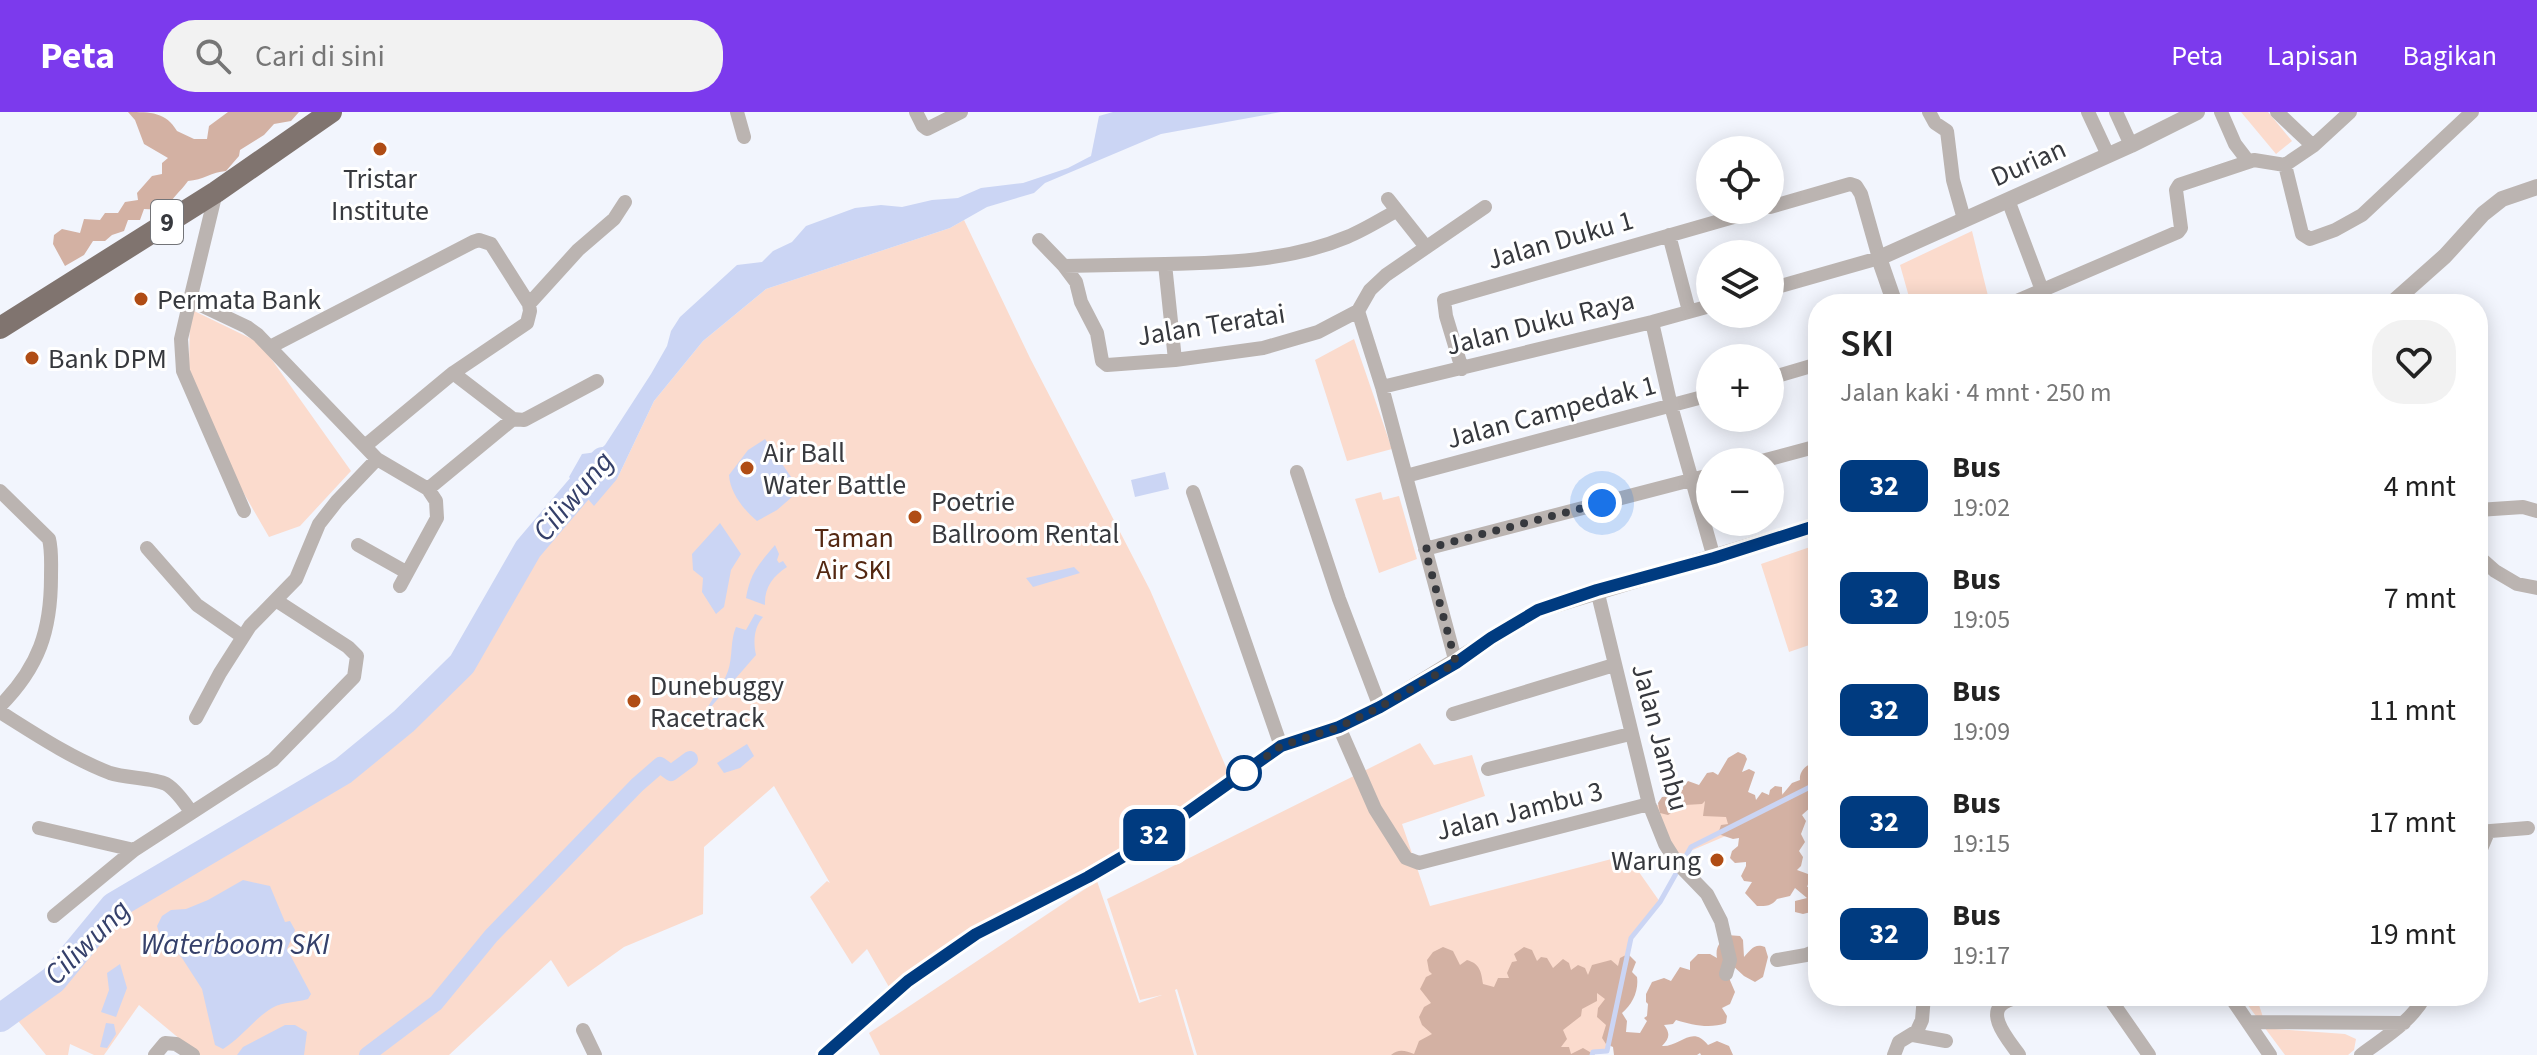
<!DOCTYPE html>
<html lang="id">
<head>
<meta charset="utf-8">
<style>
	:root { --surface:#fff; --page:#f2f2f2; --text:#222; --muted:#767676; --accent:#7c3aed }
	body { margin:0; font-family:"Source Sans 3",sans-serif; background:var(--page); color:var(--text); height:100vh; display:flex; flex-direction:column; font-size:30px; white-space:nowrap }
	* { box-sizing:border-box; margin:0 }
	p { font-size:26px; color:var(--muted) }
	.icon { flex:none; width:44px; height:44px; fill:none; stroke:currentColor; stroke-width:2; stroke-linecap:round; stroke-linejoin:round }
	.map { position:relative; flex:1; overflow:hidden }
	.panel { position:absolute; left:1808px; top:182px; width:680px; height:712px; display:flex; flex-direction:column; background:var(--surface); border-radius:32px; box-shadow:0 4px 20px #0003 }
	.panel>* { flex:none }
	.badge { padding:0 16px; border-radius:12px; font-size:28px; line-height:52px }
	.controls { position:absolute; left:1696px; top:24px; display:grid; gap:16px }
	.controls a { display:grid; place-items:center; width:88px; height:88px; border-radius:50%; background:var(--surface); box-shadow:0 4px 20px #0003; font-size:40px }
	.you { position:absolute; width:40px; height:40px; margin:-20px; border:6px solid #fff; border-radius:50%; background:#1a73e8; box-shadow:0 0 0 12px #1a73e833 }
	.map>.badge { position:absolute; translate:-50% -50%; box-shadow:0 0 0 4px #fff }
	.round { display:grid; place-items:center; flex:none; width:84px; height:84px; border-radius:32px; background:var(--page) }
	.overview { display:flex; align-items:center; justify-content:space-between; height:136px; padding:0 32px }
	h1 { font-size:38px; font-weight:600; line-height:60px }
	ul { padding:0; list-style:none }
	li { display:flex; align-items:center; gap:24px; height:112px; padding:0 32px }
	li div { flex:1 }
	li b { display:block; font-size:30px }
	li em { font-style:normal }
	li .badge { min-width:88px; font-weight:700; text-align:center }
	header { display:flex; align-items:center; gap:48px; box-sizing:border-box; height:112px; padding:0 40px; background:var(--accent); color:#fff }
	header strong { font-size:38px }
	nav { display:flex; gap:44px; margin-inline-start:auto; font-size:28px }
	.search { width:560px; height:72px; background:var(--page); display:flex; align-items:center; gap:20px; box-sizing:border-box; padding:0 28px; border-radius:32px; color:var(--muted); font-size:30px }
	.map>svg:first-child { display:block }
	.green { fill:#fbdbcd }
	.forest { fill:#d3b1a3 }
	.water { fill:#cbd5f4 }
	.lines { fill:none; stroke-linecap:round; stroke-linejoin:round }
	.stream { stroke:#cbd5f4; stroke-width:5 }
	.canal { stroke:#cbd5f4; stroke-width:16 }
	.river { stroke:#cbd5f4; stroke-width:28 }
	.minor { stroke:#bbb4b1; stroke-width:14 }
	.tertiary { stroke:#bbb4b1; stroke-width:16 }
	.trunk { stroke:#80746f; stroke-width:22 }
	.line-casing { stroke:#fff; stroke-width:18 }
	.line { stroke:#003b80; stroke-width:12 }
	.walk { stroke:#37393e; stroke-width:8; stroke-dasharray:0 14.4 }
	.poi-dot { fill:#b04d15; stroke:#fff; stroke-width:3 }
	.stop-dot { fill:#fff; stroke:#003b80; stroke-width:4 }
	.labels { text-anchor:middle; stroke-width:6; stroke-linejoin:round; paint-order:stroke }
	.shield { fill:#fff; stroke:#737478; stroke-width:2 }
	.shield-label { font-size:26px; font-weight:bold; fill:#37393e }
	.street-label { font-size:28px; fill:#37393e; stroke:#fff }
	.poi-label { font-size:28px; fill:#37393e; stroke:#fff; text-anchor:start }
	.park-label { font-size:28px; fill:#542812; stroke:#fff }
	.water-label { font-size:30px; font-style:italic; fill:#35406a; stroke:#fff }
</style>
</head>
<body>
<header>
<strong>Peta</strong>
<div class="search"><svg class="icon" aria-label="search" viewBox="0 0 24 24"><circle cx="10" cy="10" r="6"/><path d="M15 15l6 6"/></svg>Cari di sini</div>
<nav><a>Peta</a><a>Lapisan</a><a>Bagikan</a></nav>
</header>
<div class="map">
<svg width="2537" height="943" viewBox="0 0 2537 943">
	<rect width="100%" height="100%" fill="#f2f5fd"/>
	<!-- green -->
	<path class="green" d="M2241,0H2268L2292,29L2276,42Z
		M964,108L1030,246L1150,478L1232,669L976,822L893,882L867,837L852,852L810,785L827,769L830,771L774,674L704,735L703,802L624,835L568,875L551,848L449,943H199L139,893L104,943H94L70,932L68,943H46L10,899L53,868L114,794L343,659L459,556L530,434L579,376L617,367L654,289L703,229L766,177L950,116Z
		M1972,119L1990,192H1911L1900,153Z
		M190,197L260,231L351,359L300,414L269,425L216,333L189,260Z
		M1354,227L1392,337L1347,349L1315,248Z
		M1381,380L1383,388L1399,384L1417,447L1379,461L1355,387Z
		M1813,434L1815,442H1818V530L1789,540L1761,452Z
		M1420,631L1434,653L1472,643L1485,684L1402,712L1430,794L1627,743L1660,790L1631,826L1607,939L1593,940L1592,943H1197L1177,877L1175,878L1194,943H880L869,921L1097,769L1139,891L1162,883L1140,888L1107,787Z
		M1739,659L1753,691L1782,680L1789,697L1674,746L1653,695Z
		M2241,884H2256L2265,911L2275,917L2345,922L2356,927L2354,938L2348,943H2285Z"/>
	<!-- forest -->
	<path class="forest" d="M128,0C151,0 166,0 177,19L194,27H207L209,14L228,0H299L291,9L274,12L264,23L240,38L239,44L226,59C212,60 203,68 188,69C180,80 171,87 165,98L144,97L140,108H128L124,119L112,123L105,129H93L84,143L65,154L53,132L54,123L62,117L80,121L84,107L100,108L105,101H118L125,90L138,88L137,81L152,64L162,62V51L168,46L144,32L135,8Z
		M1818,635V695H1811L1802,703L1806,709L1801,722L1805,730L1799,739L1803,745L1801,754L1797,758L1808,762L1810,767L1807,775L1813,774L1818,782V807L1811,800L1803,802L1795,800V789L1807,786L1795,776L1790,784L1777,787C1772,794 1766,794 1757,794L1745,781L1752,770L1744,769L1741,764L1746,754V750L1735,751L1730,746L1732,739L1738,734L1739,726L1733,727L1718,722L1721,713L1728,712L1726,705L1703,704L1705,689L1702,692L1685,693L1668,703L1660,701L1658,691L1662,685L1671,684L1672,679L1678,676L1683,678V675L1688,669L1699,673L1707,661L1713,660L1718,663L1728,646L1738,640L1745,643L1747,647L1742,660L1749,657L1755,660L1748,680L1755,683L1756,688L1762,680L1769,683L1770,678L1775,674L1782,675V683L1792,671L1800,668C1799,661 1804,655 1810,652L1817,654L1813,644Z
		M1727,823L1740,824L1743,828L1744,845C1751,838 1754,831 1765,835L1768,845L1763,865L1755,870L1744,864L1731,852L1729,866L1735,880L1730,892L1722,896L1727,904L1726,911C1710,917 1692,913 1676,908L1673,912L1664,913C1671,922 1669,927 1662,934C1680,935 1692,912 1708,933L1717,929L1729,934L1733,943H1701L1700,941L1697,943H1614L1613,935L1606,932L1602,926L1606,913L1597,905L1598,896L1605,887L1597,881V889L1582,897L1581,904L1563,918L1567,927L1561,935H1569L1571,942L1583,936L1595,943H1391C1399,936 1406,939 1414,942L1419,929L1432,922L1422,913L1419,905L1424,895L1431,891L1420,877L1426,865L1432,862L1429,859L1427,848L1433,840L1443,835L1453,839L1460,853L1467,848C1480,852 1481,859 1483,872L1494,875L1498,866H1509L1507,861L1512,850L1517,849L1514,842L1524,835L1532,838L1537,849L1541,845L1547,846L1553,856L1563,847L1569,851L1571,858L1578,853L1585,856L1588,863L1592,853L1611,848L1618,854L1620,846L1628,842L1636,850L1632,860L1637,865C1639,879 1632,893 1622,901L1627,909L1626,920L1640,921L1647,909L1644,906L1647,904L1648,892L1646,890V882L1652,870L1664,866L1671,869L1680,855L1690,858V850L1698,842H1710L1717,846C1715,835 1720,830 1727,823Z"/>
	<!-- water -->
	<path class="water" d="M1113,0H1281L1161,22L1045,71L1034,81L987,95L950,116L766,177L703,229L654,289L617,367L594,394L569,365L582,342L597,340L605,333L651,262L667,234L671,219L680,205L737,153L762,150L773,139L792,130L806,114L855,96L881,93L902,95L932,88L958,86L981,76L1023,71L1068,56L1091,44L1099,4Z
		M765,327L800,378L777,398L757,409C744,398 730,381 729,363L748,338Z
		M1165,360L1169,377L1135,385L1131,368Z
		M720,411L741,442L731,458L724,495L716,502L702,480L703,466L693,458L692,442Z
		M775,433L779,442L777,448L779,451L783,449L787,455C773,464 764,476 765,493L746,486C750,461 759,452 775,433Z
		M1074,455L1080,461L1033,475L1026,466Z
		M755,502L763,505C754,515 753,530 756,543L703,604C710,589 722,575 728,559C733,544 730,529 736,515L746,518Z
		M747,632L754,644L740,656L724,661L717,651Z
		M243,768L270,774L285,810L290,809L295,818L287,837L311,882L308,887C296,891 284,889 272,896C254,907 243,924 223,937L215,933L202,877L182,846L159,821L157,814L162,804L171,798L186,797L208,788Z
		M120,852L127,876L116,905L101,900L109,878L107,861Z
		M106,911L114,912L116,922L107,936L100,935Z
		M285,913H295L307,920L304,943H237L243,935Z"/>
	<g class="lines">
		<!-- stream -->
		<path class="stream" d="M1592,943L1593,940L1607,939L1631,826L1660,790L1691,735L1818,671"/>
		<!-- canal -->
		<path class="canal" d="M367,943L436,891L491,824L637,673L660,653L671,661L690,647"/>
		<!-- river -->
		<path class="river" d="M0,906L53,868L114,794L343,659L404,609L462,552L528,437L603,349"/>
		<!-- minor -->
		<path class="minor" d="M737,0L744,25
			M916,0L923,14L927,17L961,0
			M1929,0L1935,11L1947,19L1953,68L1964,107
			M2088,0L2108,43
			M2116,0L2131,33
			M2221,0L2235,32L2248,49
			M2277,0L2313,34
			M2285,53L2302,122L2310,127L2335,118L2362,103L2472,0
			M2285,53L2313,34L2350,0
			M216,80L190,188L247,215L258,223L377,347L428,377L513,307L524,308L597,269
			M1388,87L1426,135
			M2008,88L2042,178L2050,192
			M1770,95L1850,72L1856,74L1861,82L1879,146L1770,177
			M1669,123L1689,199
			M1039,128L1064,154L1165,152L1175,248
			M1165,152C1225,151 1290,149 1347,125C1364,118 1380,108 1396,99
			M1064,154L1076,170L1081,190L1097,221L1102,249L1107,253L1175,248L1263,236L1318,220L1358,199L1370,178L1386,163L1485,95
			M190,188L181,227L183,259L244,399
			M529,192L578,138L614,107L625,90
			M2010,192L2178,120L2181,116L2176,78L2179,73L2254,48L2285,53
			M1358,199L1382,275L1456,551
			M1652,210L1671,294L1714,446
			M272,234L473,130L479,128L491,132L529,192L530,199L527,211L453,261L365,334
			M1462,257L1446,204L1444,188L1758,98
			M453,261L513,307
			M1770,266L1818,252
			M1382,275L1652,210L1710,194
			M1758,350L1818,334
			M1297,360L1339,487L1380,595
			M1406,364L1710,283
			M0,379L49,427C52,439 51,452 51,465C51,518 39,555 0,594
			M1193,380L1281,634
			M2478,398L2523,395L2537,399
			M358,433L406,460
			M147,436L197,493L243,525
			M1425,437L1710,363
			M2478,444L2495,459L2517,472L2537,476
			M400,474L437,406L436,389L428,377
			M1597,478L1649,692L1665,732L1677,751L1707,782L1721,809L1730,848L1726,862
			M0,600C35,622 71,646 110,661C125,666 154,666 166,672C176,678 185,691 191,700
			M1453,602L1614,553
			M196,606L220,561L250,514L296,467L319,412L337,389L377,347
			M1339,615L1375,697L1406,746L1419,751L1649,692
			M1488,657L1630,622
			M39,716L134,738L273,648L354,565L357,544L348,535L277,489
			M2478,720L2528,716
			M2478,744L2488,720
			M54,804L134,738
			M1777,848L1806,843L1818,838
			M2108,884L2149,943
			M2230,884L2270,943
			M2248,910L2404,911
			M583,918L595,943
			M1913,923L1946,929
			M155,943L165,931L176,932L193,943
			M1894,943L1899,930L1917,919L1922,908L1924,884
			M2019,943C2011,931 1982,900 2007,889C2015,885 2029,885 2038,884
			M2361,943C2385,925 2411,910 2425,884"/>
		<!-- tertiary -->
		<path class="tertiary" d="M1895,192L1879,146L2131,33L2197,0
			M2391,192L2445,144L2483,102L2502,87L2537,75
			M824,943L908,869L976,822L1088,765L1136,737L1281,634L1339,615L1380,595L1538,498L1818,413"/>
		<!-- trunk -->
		<path class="trunk" d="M0,216L216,80L331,0"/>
	</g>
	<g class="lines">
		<defs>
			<path id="line" d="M824,943L908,869L976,822L1088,765L1136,737L1281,634L1339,615L1380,595L1456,551L1491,526L1538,498L1597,478L1714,446L1818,413"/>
		</defs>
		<!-- line casing -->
		<use href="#line" class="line-casing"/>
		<!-- line -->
		<use href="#line" class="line"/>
		<!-- walk -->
		<path class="walk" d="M1244,661L1232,669L1281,634L1339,615L1380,595L1456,551L1425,437L1602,391"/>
	</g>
	<!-- markers -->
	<g class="poi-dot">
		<circle cx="380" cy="37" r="8"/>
		<circle cx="141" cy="187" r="8"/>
		<circle cx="32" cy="246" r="8"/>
		<circle cx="747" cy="356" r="8"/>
		<circle cx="915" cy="405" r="8"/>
		<circle cx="634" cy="589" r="8"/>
		<circle cx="1717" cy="748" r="8"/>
	</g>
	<circle class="stop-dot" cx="1244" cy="661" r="16"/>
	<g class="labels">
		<!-- shield labels -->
		<rect class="shield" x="151" y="88" width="32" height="44" rx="6"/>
		<g class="shield-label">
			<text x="167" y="119">9</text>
		</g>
		<!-- street labels -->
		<g class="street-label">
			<text transform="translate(2028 50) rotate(-24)" y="10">Durian</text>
			<text transform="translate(1560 127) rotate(-16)" y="10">Jalan Duku 1</text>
			<text transform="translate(1540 210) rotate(-14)" y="10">Jalan Duku Raya</text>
			<text transform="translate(1211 212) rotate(-9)" y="10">Jalan Teratai</text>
			<text transform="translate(1551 299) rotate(-15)" y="10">Jalan Campedak 1</text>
			<text transform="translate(1661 625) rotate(75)" y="10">Jalan Jambu</text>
			<text transform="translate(1519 698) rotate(-14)" y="10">Jalan Jambu 3</text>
		</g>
		<!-- poi labels -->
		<g class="poi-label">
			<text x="380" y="76" text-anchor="middle">Tristar<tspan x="380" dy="32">Institute</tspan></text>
			<text x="157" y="197">Permata Bank</text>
			<text x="48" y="256">Bank DPM</text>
			<text x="763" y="350">Air Ball<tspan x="763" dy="32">Water Battle</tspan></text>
			<text x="931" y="399">Poetrie<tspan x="931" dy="32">Ballroom Rental</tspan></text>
			<text x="650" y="583">Dunebuggy<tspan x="650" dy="32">Racetrack</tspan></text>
			<text x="1701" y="758" text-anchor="end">Warung</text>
		</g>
		<!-- park labels -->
		<g class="park-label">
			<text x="854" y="435">Taman<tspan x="854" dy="32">Air SKI</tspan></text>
		</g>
		<!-- water labels -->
		<g class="water-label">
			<text transform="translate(573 384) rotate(-50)" y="10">Ciliwung</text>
			<text transform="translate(87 830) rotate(-45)" y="10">Ciliwung</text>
			<text x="235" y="842">Waterboom SKI</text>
		</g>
	</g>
</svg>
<div class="controls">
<a><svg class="icon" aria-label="locate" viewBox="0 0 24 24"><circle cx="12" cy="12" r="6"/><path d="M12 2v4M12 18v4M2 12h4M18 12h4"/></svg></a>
<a><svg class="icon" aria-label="layers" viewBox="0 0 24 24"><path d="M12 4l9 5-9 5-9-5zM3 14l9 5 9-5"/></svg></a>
<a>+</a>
<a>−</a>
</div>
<div class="you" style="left:1602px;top:391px"></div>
<b class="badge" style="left:1154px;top:723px;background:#003b80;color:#fff">32</b>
<section class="panel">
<div class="overview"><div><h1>SKI</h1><p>Jalan kaki · 4 mnt · 250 m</p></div><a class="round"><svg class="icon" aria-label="heart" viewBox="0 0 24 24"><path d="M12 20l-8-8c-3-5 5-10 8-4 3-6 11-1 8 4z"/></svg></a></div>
<ul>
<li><span class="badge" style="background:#003b80;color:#fff">32</span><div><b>Bus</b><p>19:02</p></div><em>4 mnt</em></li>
<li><span class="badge" style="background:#003b80;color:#fff">32</span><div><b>Bus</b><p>19:05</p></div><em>7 mnt</em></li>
<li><span class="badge" style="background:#003b80;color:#fff">32</span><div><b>Bus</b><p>19:09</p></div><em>11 mnt</em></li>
<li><span class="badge" style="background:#003b80;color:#fff">32</span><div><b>Bus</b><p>19:15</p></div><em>17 mnt</em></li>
<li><span class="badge" style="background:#003b80;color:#fff">32</span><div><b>Bus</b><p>19:17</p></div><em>19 mnt</em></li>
</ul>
</section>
</div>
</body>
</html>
